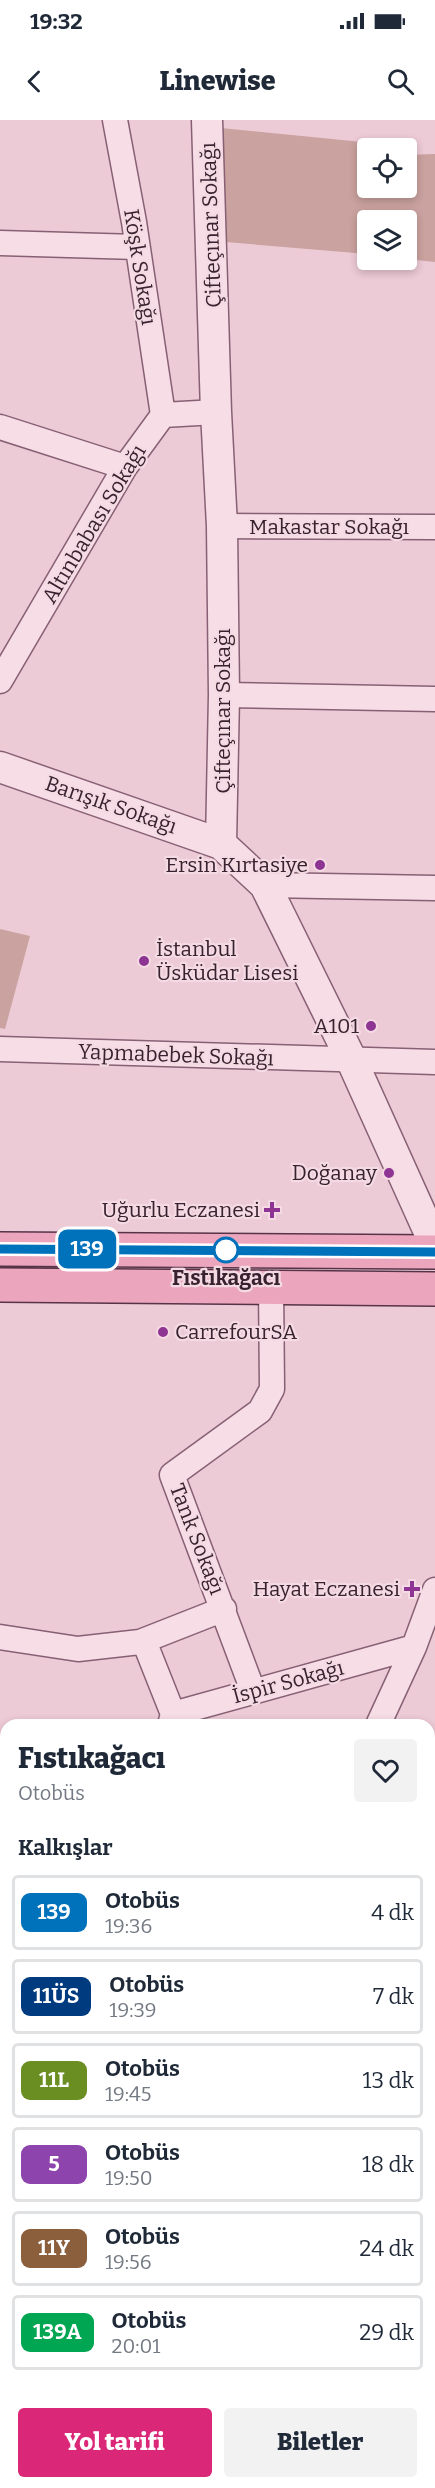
<!DOCTYPE html>
<html lang="tr">
<head>
<meta charset="utf-8">
<style>
	:root { --surface:#fff; --page:#f2f2f3; --text:#1f2937; --muted:#747a83; --line:#e0e1e3; --accent:#db2777 }
	body { margin:0; font-family:Bitter,serif; background:var(--page); color:var(--text); height:100vh; display:flex; flex-direction:column; font-size:22px; white-space:nowrap }
	* { box-sizing:border-box; margin:0 }
	p { font-size:20px; color:var(--muted) }
	.icon { flex:none; width:33px; height:33px; fill:none; stroke:currentColor; stroke-width:2; stroke-linecap:round; stroke-linejoin:round }
	.map { position:relative; flex:1; overflow:hidden }
	.details { position:absolute; left:0px; top:1599px; width:435px; height:770px; display:flex; flex-direction:column; background:var(--surface); border-radius:18px 18px 0 0; box-shadow:0 3px 9px #0003 }
	.details>* { flex:none }
	.badge { padding:0 12px; border-radius:9px; font-size:21px; line-height:39px }
	.controls { position:absolute; left:357px; top:18px; display:grid; gap:12px }
	.controls a { display:grid; place-items:center; width:60px; height:60px; border-radius:6px; background:var(--surface); box-shadow:0 3px 9px #0003; font-size:30px }
	.map>.badge { position:absolute; translate:-50% -50%; box-shadow:0 0 0 3px #fff }
	h2 { padding:0 18px; font-size:22px; line-height:54px }
	.round { display:grid; place-items:center; flex:none; width:63px; height:63px; border-radius:6px; background:var(--page) }
	.overview { display:flex; align-items:center; justify-content:space-between; height:102px; padding:0 18px }
	h1 { font-size:28px; font-weight:800; line-height:45px }
	.cta { display:flex; gap:12px; margin-top:auto; padding:12px 18px }
	.cta a { flex:1; height:69px; border-radius:6px; background:var(--accent); color:#fff; font-size:24px; font-weight:800; line-height:69px; text-align:center }
	.cta a+a { background:var(--page); color:var(--text) }
	ul { padding:0; list-style:none }
	li { display:flex; align-items:center; gap:18px; height:75px; margin:0 12px 9px; padding:0 6px; border:3px solid var(--line); border-radius:6px }
	li div { flex:1 }
	li b { display:block; font-size:22px }
	li em { font-style:normal }
	li .badge { min-width:66px; font-weight:700; text-align:center }
	.status { display:flex; justify-content:space-between; align-items:center; height:42px; padding:0 30px; background:var(--surface); direction:ltr }
	.status svg { height:16px; fill:currentColor }
	header { display:flex; justify-content:space-between; align-items:center; height:78px; padding:0 18px; background:var(--surface); font-size:27px; font-weight:800 }
	.map>svg:first-child { display:block }
	.green { fill:#caa29f }
	.lines { fill:none; stroke-linecap:round; stroke-linejoin:round }
	.minor-casing { stroke:#876074; stroke-width:27 }
	.tertiary-casing { stroke:#876074; stroke-width:33 }
	.primary-casing { stroke:#563347; stroke-width:36 }
	.minor { stroke:#f7dde6; stroke-width:24 }
	.tertiary { stroke:#f7dde6; stroke-width:30 }
	.primary { stroke:#eba6be; stroke-width:33 }
	.line-casing { stroke:#fff; stroke-width:14 }
	.line { stroke:#0072bc; stroke-width:9 }
	.poi-dot { fill:#8e3492; stroke:#f4dae2; stroke-width:2 }
	.stop-dot { fill:#fff; stroke:#0072bc; stroke-width:3 }
	.labels { text-anchor:middle; stroke-width:4.5; stroke-linejoin:round; paint-order:stroke }
	.street-label { font-size:21px; fill:#39222f; stroke:#f4dae2 }
	.poi-label { font-size:21px; fill:#39222f; stroke:#f4dae2; text-anchor:end }
	.stop-label { font-size:21px; font-weight:bold; fill:#39222f; stroke:#f4dae2 }
</style>
</head>
<body>
<div class="status"><b>19:32</b><svg viewBox="0 0 49 12"><path d="M0 12V9h3v3zM5 12V6h3v6zM10 12V3h3v9zM15 12V0h3v12zM26 1h20v11H26zM47 4h2v5h-2z"/></svg></div>
<header><svg class="icon" aria-label="back" viewBox="0 0 24 24"><path d="M15 5l-7 7 7 7"/></svg>Linewise<svg class="icon" aria-label="search" viewBox="0 0 24 24"><circle cx="10" cy="10" r="6"/><path d="M15 15l6 6"/></svg></header>
<div class="map">
<svg width="435" height="2368" viewBox="0 0 435 2368">
	<rect width="100%" height="100%" fill="#eccad6"/>
	<!-- green -->
	<path class="green" d="M221,8L362,22V35H367L368,68H406L407,35L435,34V142L407,139L406,100H368L367,134L226,122Z
		M0,809L30,816L5,909L0,908Z"/>
	<g class="lines">
		<defs>
			<path id="minor" d="M115,0L134,102L163,295
				M0,123L137,127
				M0,307L125,347
				M222,406L435,407
				M0,561L125,347L163,295L216,292
				M224,575L435,579
				M265,765L435,768
				M0,929L435,942
				M0,1517L78,1529L140,1522L224,1489
				M144,1521L173,1594
				M253,1571L172,1355L260,1291L272,1269L271,1166
				M170,1605L173,1594L414,1527
				M378,1605L414,1527L435,1470
				M429,1638L435,1640
				M0,1694L6,1695
				M0,1958L6,1959
				M429,1965L435,1964
				M429,2131L435,2130
				M429,2263L435,2262
				M0,2311L6,2306
				M102,2368L105,2362
				M315,2368L316,2362"/>
			<path id="tertiary" d="M207,0L216,292L222,406L224,575L221,724
				M0,647L221,724L265,765L352,941L435,1125"/>
			<path id="primary" d="M0,1129L435,1132
				M0,1165L435,1169"/>
		</defs>
		<!-- minor casing -->
		<use href="#minor" class="minor-casing"/>
		<!-- tertiary casing -->
		<use href="#tertiary" class="tertiary-casing"/>
		<!-- primary casing -->
		<use href="#primary" class="primary-casing"/>
		<!-- minor -->
		<use href="#minor" class="minor"/>
		<!-- tertiary -->
		<use href="#tertiary" class="tertiary"/>
		<!-- primary -->
		<use href="#primary" class="primary"/>
	</g>
	<g class="lines">
		<defs>
			<path id="line" d="M0,1129L435,1132"/>
		</defs>
		<!-- line casing -->
		<use href="#line" class="line-casing"/>
		<!-- line -->
		<use href="#line" class="line"/>
	</g>
	<!-- markers -->
	<g class="poi-dot">
		<circle cx="320" cy="745" r="6"/>
		<circle cx="144" cy="841" r="6"/>
		<circle cx="371" cy="906" r="6"/>
		<circle cx="389" cy="1053" r="6"/>
		<path d="M269 1081h6v6h6v6h-6v6h-6v-6h-6v-6h6z"/>
		<circle cx="163" cy="1212" r="6"/>
		<path d="M409 1460h6v6h6v6h-6v6h-6v-6h-6v-6h6z"/>
	</g>
	<circle class="stop-dot" cx="226" cy="1130" r="12"/>
	<g class="labels">
		<!-- street labels -->
		<g class="street-label">
			<text transform="translate(211 105) rotate(-92)" y="7">Çifteçınar Sokağı</text>
			<text transform="translate(140 147) rotate(81)" y="7">Köşk Sokağı</text>
			<text transform="translate(94 404) rotate(-59)" y="7">Altınbabası Sokağı</text>
			<text x="329" y="414">Makastar Sokağı</text>
			<text transform="translate(223 591) rotate(-90)" y="7">Çifteçınar Sokağı</text>
			<text transform="translate(111 685) rotate(19)" y="7">Barışık Sokağı</text>
			<text transform="translate(176 935) rotate(2)" y="7">Yapmabebek Sokağı</text>
			<text transform="translate(197 1419) rotate(69)" y="7">Tank Sokağı</text>
			<text transform="translate(288 1562) rotate(-15)" y="7">İspir Sokağı</text>
		</g>
		<!-- poi labels -->
		<g class="poi-label">
			<text x="308" y="752">Ersin Kırtasiye</text>
			<text x="156" y="836" text-anchor="start">İstanbul<tspan x="156" dy="24">Üsküdar Lisesi</tspan></text>
			<text x="359" y="913">A101</text>
			<text x="377" y="1060">Doğanay</text>
			<text x="260" y="1097">Uğurlu Eczanesi</text>
			<text x="175" y="1219" text-anchor="start">CarrefourSA</text>
			<text x="400" y="1476">Hayat Eczanesi</text>
		</g>
		<!-- stop labels -->
		<g class="stop-label">
			<text x="226" y="1165">Fıstıkağacı</text>
		</g>
	</g>
</svg>
<div class="controls">
<a><svg class="icon" aria-label="locate" viewBox="0 0 24 24"><circle cx="12" cy="12" r="6"/><path d="M12 2v4M12 18v4M2 12h4M18 12h4"/></svg></a>
<a><svg class="icon" aria-label="layers" viewBox="0 0 24 24"><path d="M12 4l9 5-9 5-9-5zM3 14l9 5 9-5"/></svg></a>
</div>
<b class="badge" style="left:87px;top:1129px;background:#0072bc;color:#fff">139</b>
<section class="details">
<div class="overview"><div><h1>Fıstıkağacı</h1><p>Otobüs</p></div><a class="round"><svg class="icon" aria-label="heart" viewBox="0 0 24 24"><path d="M12 20l-8-8c-3-5 5-10 8-4 3-6 11-1 8 4z"/></svg></a></div>
<h2>Kalkışlar</h2>
<ul>
<li><span class="badge" style="background:#0072bc;color:#fff">139</span><div><b>Otobüs</b><p>19:36</p></div><em>4 dk</em></li>
<li><span class="badge" style="background:#003b80;color:#fff">11ÜS</span><div><b>Otobüs</b><p>19:39</p></div><em>7 dk</em></li>
<li><span class="badge" style="background:#6b8e23;color:#fff">11L</span><div><b>Otobüs</b><p>19:45</p></div><em>13 dk</em></li>
<li><span class="badge" style="background:#8e44ad;color:#fff">5</span><div><b>Otobüs</b><p>19:50</p></div><em>18 dk</em></li>
<li><span class="badge" style="background:#8b5e3c;color:#fff">11Y</span><div><b>Otobüs</b><p>19:56</p></div><em>24 dk</em></li>
<li><span class="badge" style="background:#00a651;color:#fff">139A</span><div><b>Otobüs</b><p>20:01</p></div><em>29 dk</em></li>
</ul>
<div class="cta"><a>Yol tarifi</a><a>Biletler</a></div>
</section>
</div>
</body>
</html>
